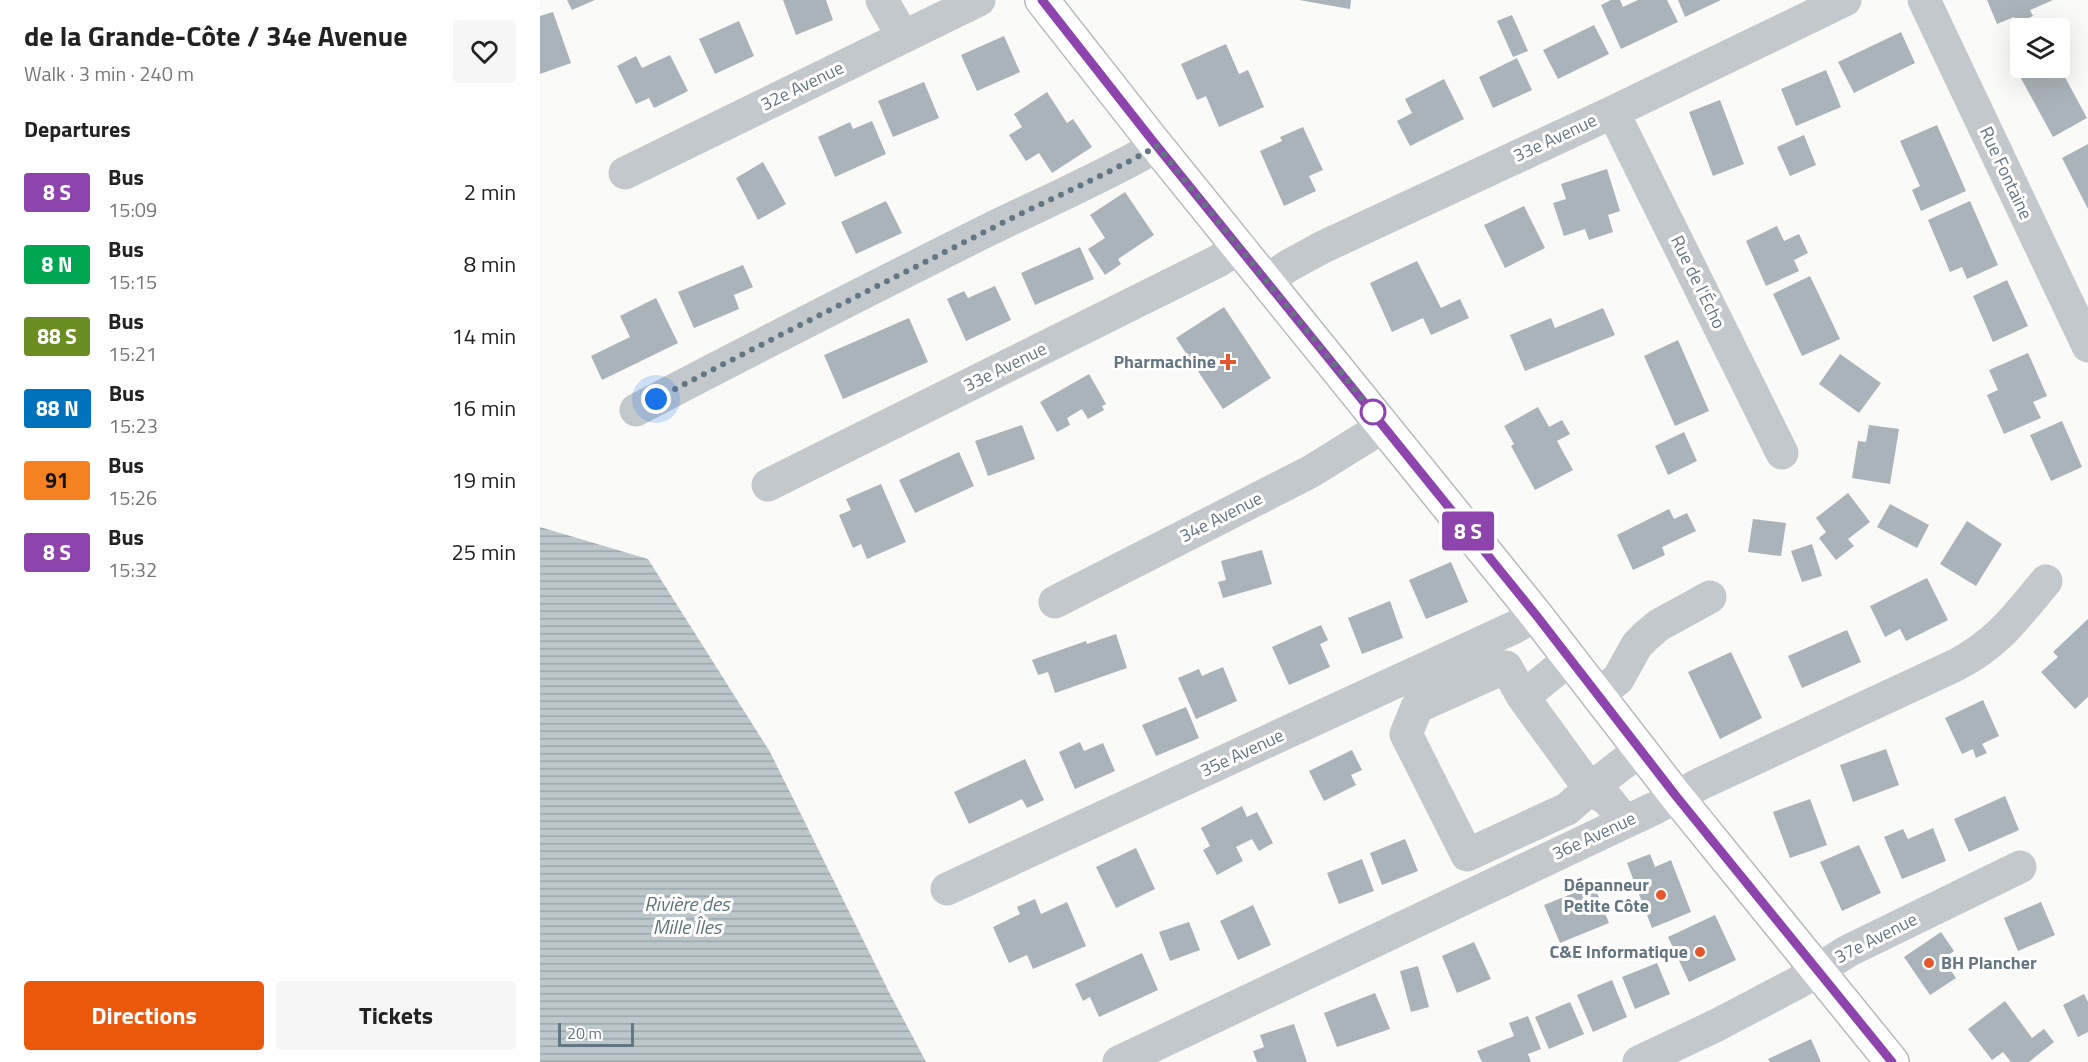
<!DOCTYPE html>
<html lang="en">
<head>
<meta charset="utf-8">
<style>
	:root { --surface:#fff; --page:#f6f6f6; --text:#222; --muted:#767676; --accent:#ea580c }
	body { margin:0; font-family:"Titillium Web",sans-serif; background:var(--page); color:var(--text); height:100vh; display:flex; flex-direction:column; font-size:22px; white-space:nowrap }
	* { box-sizing:border-box; margin:0 }
	p { font-size:20px; color:var(--muted) }
	.icon { flex:none; width:33px; height:33px; fill:none; stroke:currentColor; stroke-width:2; stroke-linecap:round; stroke-linejoin:round }
	.map { position:relative; flex:1; overflow:hidden }
	.details { display:flex; flex-direction:column; background:var(--surface); width:540px }
	.details>* { flex:none }
	.badge { padding:0 12px; border-radius:4px; font-size:21px; line-height:39px }
	.buttons { position:absolute; left:1470px; top:18px; display:grid; gap:12px }
	.buttons a { display:grid; place-items:center; width:60px; height:60px; border-radius:6px; background:var(--surface); box-shadow:0 6px 24px #0002; font-size:30px }
	.scale { position:absolute; left:18px; bottom:15px; width:76px; box-sizing:border-box; padding-left:6px; border:3px solid #657683; border-top:0; font-size:16px; line-height:21px; white-space:nowrap; color:#657683; -webkit-text-stroke:4px #fff; paint-order:stroke }
	.you { position:absolute; width:30px; height:30px; margin:-15px; border:4px solid #fff; border-radius:50%; background:#1a73e8; box-shadow:0 0 0 9px #1a73e833 }
	.map>.badge { position:absolute; translate:-50% -50%; box-shadow:0 0 0 3px #fff }
	h2 { padding:0 24px; font-size:22px; line-height:54px }
	.round { display:grid; place-items:center; flex:none; width:63px; height:63px; border-radius:6px; background:var(--page) }
	.summary { display:flex; align-items:center; justify-content:space-between; height:102px; padding:0 24px }
	h1 { font-size:28px; font-weight:700; line-height:45px }
	.primary-button { display:flex; gap:12px; margin-top:auto; padding:12px 24px }
	.primary-button a { flex:1; height:69px; border-radius:6px; background:var(--accent); color:#fff; font-size:24px; font-weight:700; line-height:69px; text-align:center }
	.primary-button a+a { background:var(--page); color:var(--text) }
	ul { padding:0; list-style:none }
	li { display:flex; align-items:center; gap:18px; height:72px; padding:0 24px }
	li div { flex:1 }
	li b { display:block; font-size:22px }
	li em { font-style:normal }
	li .badge { min-width:66px; font-weight:700; text-align:center }
	main { display:flex; flex:1; min-height:0 }
	.map>svg:first-child { display:block }
	.water { fill:url(#water-rules) }
	.building { fill:#aab3b9 }
	.lines { fill:none; stroke-linecap:round; stroke-linejoin:round }
	.major-casing { stroke:#b5babe; stroke-width:36 }
	.minor { stroke:#c3c8cc; stroke-width:33 }
	.major { stroke:#fff; stroke-width:33 }
	.line-casing { stroke:#fff; stroke-width:14 }
	.line { stroke:#8e44ad; stroke-width:9 }
	.walk { stroke:#657683; stroke-width:6; stroke-dasharray:0 10.8 }
	.poi-dot { fill:#e4572e; stroke:#fff; stroke-width:2 }
	.stop-dot { fill:#fff; stroke:#8e44ad; stroke-width:3 }
	.labels { text-anchor:middle; stroke-width:6; stroke-linejoin:round; paint-order:stroke }
	.street-label { font-size:18px; fill:#657683; stroke:#fff }
	.poi-label { font-size:18px; font-weight:bold; fill:#657683; stroke:#fff; text-anchor:end }
	.water-label { font-size:20px; font-style:italic; fill:#60757c; stroke:#fff }
</style>
</head>
<body>
<main>
<section class="details">
<div class="summary"><div><h1>de la Grande-Côte / 34e Avenue</h1><p>Walk · 3 min · 240 m</p></div><a class="round"><svg class="icon" aria-label="heart" viewBox="0 0 24 24"><path d="M12 20l-8-8c-3-5 5-10 8-4 3-6 11-1 8 4z"/></svg></a></div>
<h2>Departures</h2>
<ul>
<li><span class="badge" style="background:#8e44ad;color:#fff">8 S</span><div><b>Bus</b><p>15:09</p></div><em>2 min</em></li>
<li><span class="badge" style="background:#00a651;color:#fff">8 N</span><div><b>Bus</b><p>15:15</p></div><em>8 min</em></li>
<li><span class="badge" style="background:#6b8e23;color:#fff">88 S</span><div><b>Bus</b><p>15:21</p></div><em>14 min</em></li>
<li><span class="badge" style="background:#0072bc;color:#fff">88 N</span><div><b>Bus</b><p>15:23</p></div><em>16 min</em></li>
<li><span class="badge" style="background:#f58220;color:#111">91</span><div><b>Bus</b><p>15:26</p></div><em>19 min</em></li>
<li><span class="badge" style="background:#8e44ad;color:#fff">8 S</span><div><b>Bus</b><p>15:32</p></div><em>25 min</em></li>
</ul>
<div class="primary-button"><a>Directions</a><a>Tickets</a></div>
</section>
<div class="map">
<svg width="1548" height="1062" viewBox="0 0 1548 1062">
	<defs>
		<pattern id="water-rules" width="6" height="5" patternUnits="userSpaceOnUse" patternTransform="scale(1.5)"><rect width="6" height="5" fill="#bbc7cb"/><path d="M0 2.5h6" fill="none" stroke="#9ca6aa"/></pattern>
	</defs>
	<rect width="100%" height="100%" fill="#fafaf8"/>
	<!-- water -->
	<path class="water" d="M0,527L108,559L230,752L349,992L386,1062H0Z"/>
	<!-- building -->
	<path class="building" d="M27,0H55L32,10Z
		M243,0H286L293,20L256,35Z
		M759,0H811L810,9Z
		M1071,0H1080L1083,7L1098,0H1127L1138,22L1081,49L1061,5Z
		M1138,0H1181L1145,17Z
		M1447,0H1513L1490,10L1493,16L1477,23L1474,17L1457,24Z
		M13,12L31,63L0,74V16Z
		M972,15L988,51L973,57L957,21Z
		M199,21L214,56L175,74L159,39Z
		M1054,25L1069,54L1018,79L1003,50Z
		M1361,32L1375,63L1314,93L1298,62Z
		M464,36L480,72L437,91L421,55Z
		M686,44L699,74L708,70L724,107L679,127L666,96L657,100L641,64Z
		M130,55L148,91L114,108L109,98L96,104L77,66L96,56L102,68Z
		M977,58L992,90L953,108L939,77Z
		M1485,68H1520L1547,118L1513,137L1477,71Z
		M1286,70L1301,107L1256,126L1241,89Z
		M904,79L924,119L870,146L857,121L872,113L865,99Z
		M384,82L399,118L353,137L338,101Z
		M507,92L527,123L533,119L552,147L512,173L499,153L486,161L469,135L482,127L474,114Z
		M1180,100L1204,164L1173,176L1149,112Z
		M332,121L346,154L295,177L278,137L310,122L313,129Z
		M1397,125L1426,191L1381,211L1372,190L1380,186L1360,141Z
		M763,127L783,170L769,176L776,191L744,206L720,151L742,141L740,137Z
		M1264,135L1276,165L1250,176L1237,147Z
		M1548,144V209L1522,158Z
		M223,162L246,204L218,220L196,178Z
		M1067,169L1080,211L1068,215L1073,232L1049,240L1045,229L1024,236L1013,203L1026,199L1021,184Z
		M585,192L614,235L578,259L581,264L565,275L548,249L565,238L550,215Z
		M346,201L362,233L316,254L301,222Z
		M1430,201L1458,265L1427,279L1422,267L1410,272L1388,220Z
		M984,206L1005,248L965,268L944,225Z
		M1237,226L1244,241L1259,234L1268,253L1254,260L1259,271L1226,286L1206,241Z
		M540,247L554,279L495,305L481,273Z
		M877,261L901,308L920,299L929,318L891,335L883,318L852,332L830,283Z
		M203,265L213,287L194,295L199,309L154,328L138,292Z
		M1270,276L1300,339L1262,356L1233,294Z
		M1467,280L1488,326L1453,342L1433,296Z
		M455,286L471,320L426,341L407,299L424,291L428,298Z
		M116,298L138,343L62,380L51,356L90,337L80,316Z
		M684,307L731,378L683,409L636,338Z
		M1063,308L1075,335L985,371L970,335L1011,318L1015,328Z
		M369,318L388,362L303,399L284,355Z
		M1138,340L1169,411L1135,426L1104,356Z
		M1488,353L1507,396L1493,402L1501,418L1464,434L1447,395L1458,390L1449,370Z
		M1300,354L1341,383L1319,413L1279,384Z
		M549,374L566,404L562,406L564,410L548,419L542,409L527,418L530,425L517,432L500,402Z
		M998,407L1009,427L1022,420L1030,434L1017,441L1033,470L995,490L971,446L974,444L964,426Z
		M1522,421L1542,467L1511,481L1490,435Z
		M482,425L495,459L448,476L435,441Z
		M1329,425L1359,429L1350,484L1312,478L1318,441L1326,442Z
		M1144,432L1157,461L1128,475L1115,446Z
		M419,452L434,486L375,513L359,480Z
		M341,484L366,542L327,559L321,544L313,548L299,515L311,510L306,499Z
		M1308,493L1330,522L1308,539L1314,546L1296,560L1279,538L1286,532L1276,518Z
		M1350,504L1389,525L1377,548L1337,527Z
		M1129,509L1134,519L1147,513L1156,531L1122,547L1125,555L1093,570L1077,535Z
		M1213,519L1246,523L1241,556L1208,552Z
		M1427,521L1462,544L1436,586L1400,564Z
		M1272,544L1282,576L1262,582L1251,551Z
		M722,550L732,584L683,598L678,582L686,580L681,561Z
		M911,562L928,602L886,619L869,580Z
		M1387,578L1408,620L1366,641L1360,629L1345,637L1330,606Z
		M850,601L863,638L822,654L808,618Z
		M1548,619V697L1535,709L1501,672L1518,657L1513,652Z
		M781,625L788,640L780,644L790,667L749,685L732,647Z
		M1307,630L1321,662L1262,688L1248,656Z
		M576,634L587,668L515,693L508,672L498,675L492,660L546,641L547,644Z
		M1191,652L1222,718L1180,739L1148,672Z
		M683,667L697,701L656,719L638,678L659,669L662,676Z
		M1443,700L1459,736L1442,744L1447,753L1436,758L1433,749L1422,754L1405,718Z
		M646,707L659,738L616,756L602,725Z
		M540,742L544,751L563,743L575,771L535,789L519,752Z
		M1346,749L1359,785L1313,802L1300,765Z
		M812,750L822,770L811,775L816,785L784,801L769,771Z
		M485,759L504,800L487,808L482,799L429,824L414,792Z
		M1465,796L1479,830L1429,852L1414,819Z
		M1270,799L1287,845L1250,858L1233,812Z
		M702,806L707,817L717,812L733,843L719,851L712,839L696,847L703,861L677,875L663,850L670,846L661,828Z
		M1393,828L1406,861L1362,879L1344,837L1363,829L1368,839Z
		M865,839L878,871L842,885L830,853Z
		M1319,845L1341,893L1302,911L1280,862Z
		M596,848L615,889L576,908L556,867Z
		M1110,854L1115,867L1131,860L1151,912L1112,928L1087,863Z
		M822,859L834,891L799,904L787,873Z
		M1054,885L1069,923L1020,943L1004,905Z
		M495,899L501,914L527,902L546,946L493,969L487,955L469,963L453,927L480,914L477,907Z
		M1501,902L1515,935L1478,951L1464,918Z
		M713,905L731,945L698,960L680,921Z
		M1175,915L1196,960L1149,982L1128,937Z
		M649,922L660,950L630,961L619,932Z
		M1401,932L1414,951L1403,959L1416,978L1390,995L1364,957Z
		M934,942L951,979L917,993L902,956Z
		M602,953L618,990L559,1017L550,997L543,1001L535,984Z
		M1117,963L1130,994L1095,1009L1082,977Z
		M878,966L889,1007L871,1012L860,971Z
		M1072,980L1087,1017L1053,1032L1037,995Z
		M835,993L850,1029L797,1047L784,1013Z
		M1544,994L1548,1002V1032L1538,1037L1523,1005Z
		M1465,1001L1492,1038L1504,1029L1514,1042L1489,1062H1471L1463,1052L1452,1060L1428,1029Z
		M1030,1002L1044,1034L1009,1049L995,1017Z
		M988,1016L1001,1049L988,1054L991,1062H942L937,1051L974,1036L969,1023Z
		M754,1024L767,1062H717L713,1051L724,1047L720,1035Z
		M1271,1039L1281,1062H1230L1228,1059Z"/>
	<g class="lines">
		<defs>
			<path id="major" d="M502,0L612,140L996,615L1136,796L1352,1062"/>
		</defs>
		<!-- major casing -->
		<use href="#major" class="major-casing"/>
		<!-- minor -->
		<path class="minor" d="M342,0L363,37
			M1384,0L1548,346
			M1073,112L1242,453
			M85,173L439,0
			M728,280L748,266L783,247L1073,112L1305,0
			M96,410C212,349 328,290 446,231C503,203 562,178 617,146
			M228,485L678,261L700,247
			M515,602L770,472L844,426
			M1030,659L983,697L1050,789L1100,750
			M1058,695L1078,679L1097,645L1107,635L1119,625L1170,597
			M983,697L966,667L877,707L866,734L927,855L1027,809L1050,789L1068,800L1085,822
			M407,889L975,627L996,615
			M579,1062L1115,808L1160,784L1416,665C1459,642 1476,617 1506,581
			M1099,1062L1177,1025L1257,983L1308,951L1480,867"/>
		<!-- major -->
		<use href="#major" class="major"/>
	</g>
	<g class="lines">
		<defs>
			<path id="line" d="M502,0L612,140L996,615L1136,796L1352,1062"/>
		</defs>
		<!-- line casing -->
		<use href="#line" class="line-casing"/>
		<!-- line -->
		<use href="#line" class="line"/>
		<!-- walk -->
		<path class="walk" d="M116,399C233,338 352,279 470,219C519,195 570,173 617,146L833,412"/>
	</g>
	<!-- markers -->
	<g class="poi-dot">
		<path d="M685 353h6v6h6v6h-6v6h-6v-6h-6v-6h6z"/>
		<circle cx="1121" cy="895" r="6"/>
		<circle cx="1160" cy="952" r="6"/>
		<circle cx="1389" cy="963" r="6"/>
	</g>
	<circle class="stop-dot" cx="833" cy="412" r="12"/>
	<g class="labels">
		<!-- street labels -->
		<g class="street-label">
			<text transform="translate(262 86) rotate(-26)" y="6">32e Avenue</text>
			<text transform="translate(1015 138) rotate(-25)" y="6">33e Avenue</text>
			<text transform="translate(1466 173) rotate(65)" y="6">Rue Fontaine</text>
			<text transform="translate(1158 282) rotate(64)" y="6">Rue de l'Écho</text>
			<text transform="translate(465 367) rotate(-26)" y="6">33e Avenue</text>
			<text transform="translate(681 517) rotate(-27)" y="6">34e Avenue</text>
			<text transform="translate(702 753) rotate(-25)" y="6">35e Avenue</text>
			<text transform="translate(1054 836) rotate(-25)" y="6">36e Avenue</text>
			<text transform="translate(1336 938) rotate(-27)" y="6">37e Avenue</text>
		</g>
		<!-- poi labels -->
		<g class="poi-label">
			<text x="676" y="368">Pharmachine</text>
			<text x="1109" y="891">Dépanneur<tspan x="1109" dy="21">Petite Côte</tspan></text>
			<text x="1148" y="958">C&amp;E Informatique</text>
			<text x="1401" y="969" text-anchor="start">BH Plancher</text>
		</g>
		<!-- water labels -->
		<g class="water-label">
			<text x="147" y="911">Rivière des<tspan x="147" dy="23">Mille Îles</tspan></text>
		</g>
	</g>
</svg>
<div class="buttons">
<a><svg class="icon" aria-label="layers" viewBox="0 0 24 24"><path d="M12 4l9 5-9 5-9-5zM3 14l9 5 9-5"/></svg></a>
</div>
<div class="scale">20 m</div>
<div class="you" style="left:116px;top:399px"></div>
<b class="badge" style="left:928px;top:531px;background:#8e44ad;color:#fff">8 S</b>
</div>
</main>
</body>
</html>
